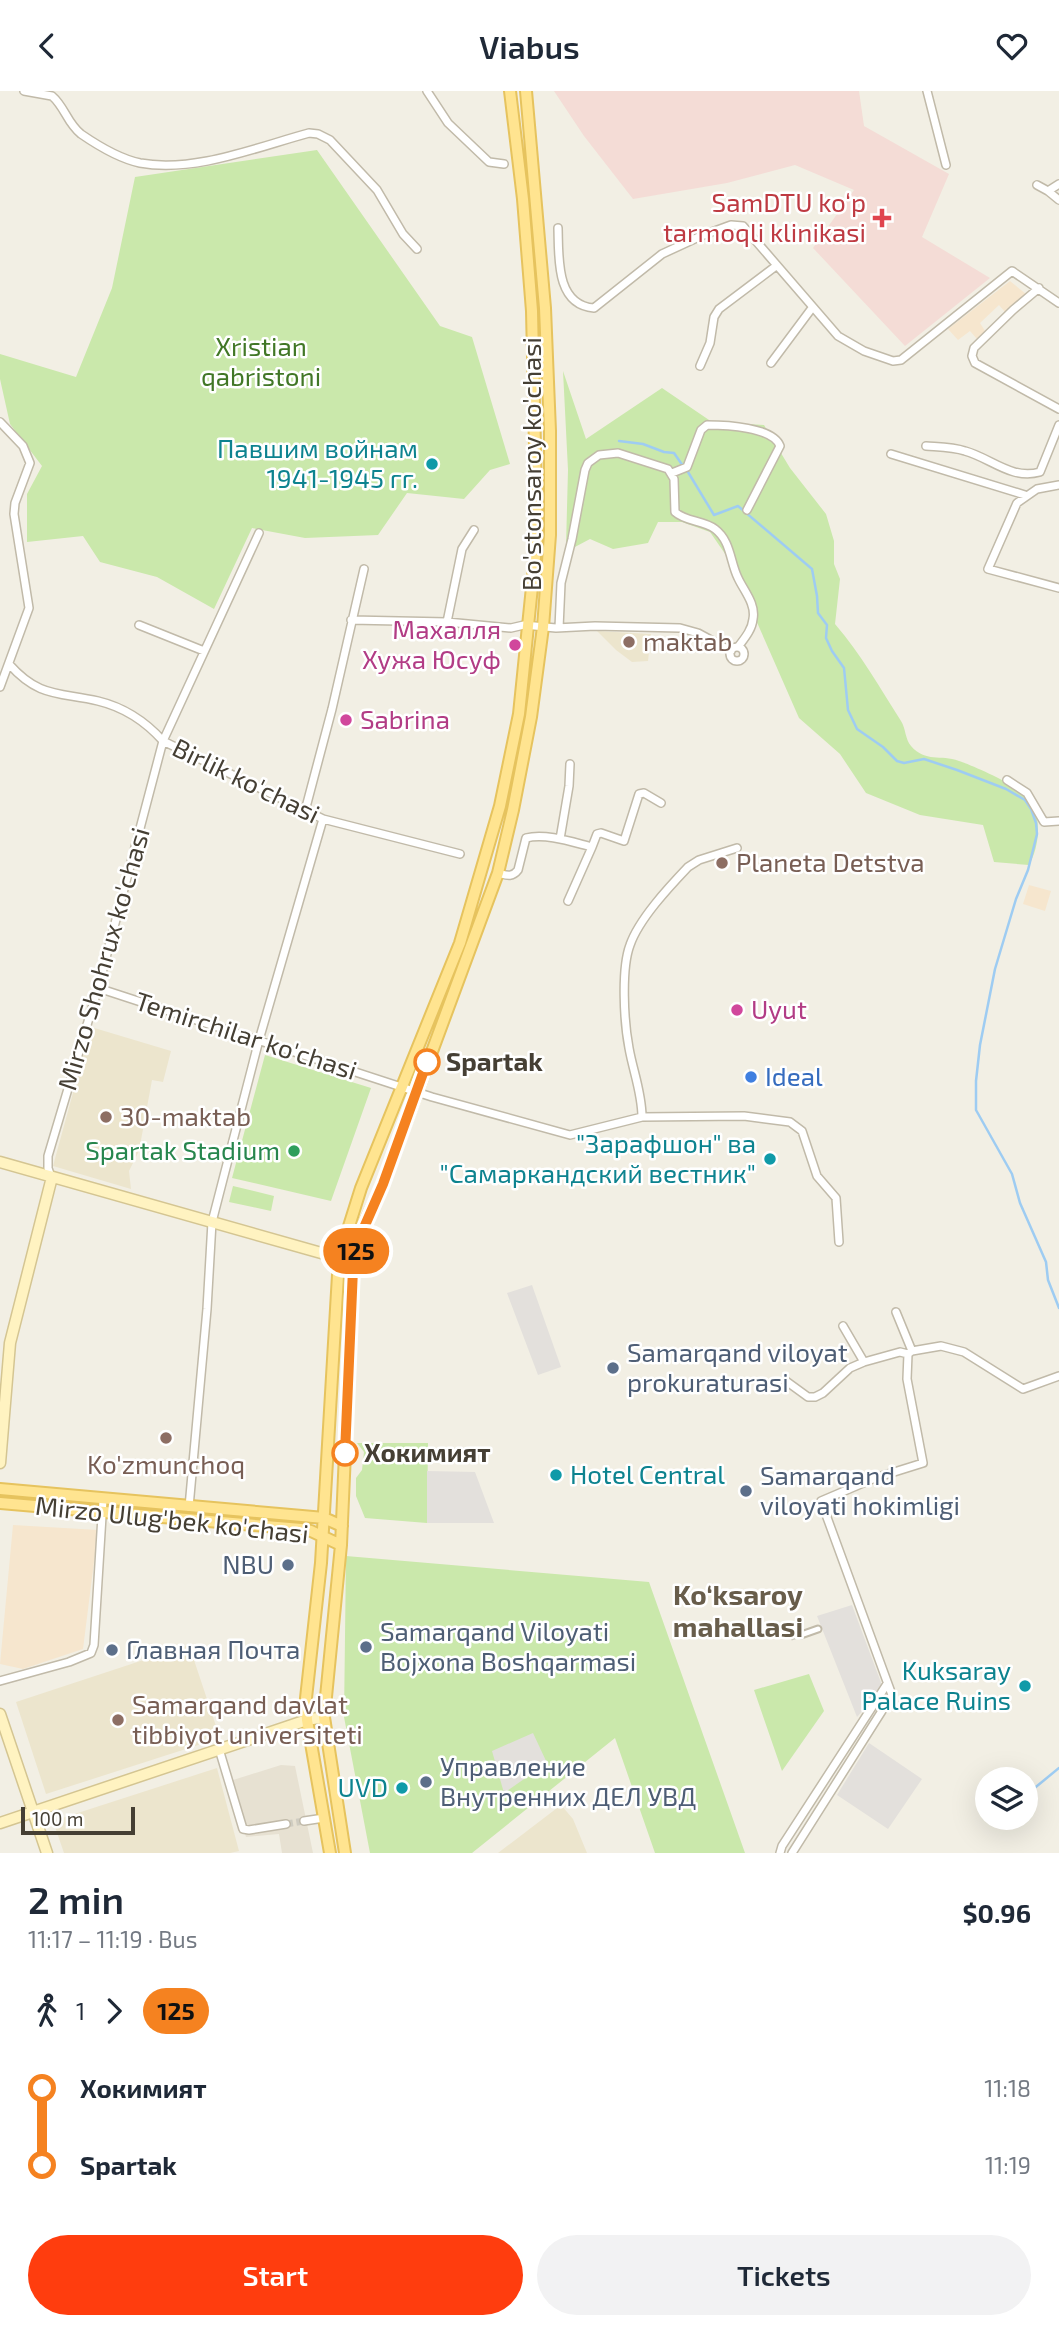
<!DOCTYPE html>
<html lang="en">
<head>
<meta charset="utf-8">
<style>
	:root { --surface:#fff; --page:#f2f2f3; --text:#1f2937; --muted:#747a83; --accent:#ff3d0e }
	body { margin:0; font-family:"Exo 2",sans-serif; background:var(--page); color:var(--text); height:100vh; display:flex; flex-direction:column; font-size:26px; white-space:nowrap }
	* { box-sizing:border-box; margin:0 }
	p { font-size:23px; color:var(--muted) }
	.icon { flex:none; width:38px; height:38px; fill:none; stroke:currentColor; stroke-width:2; stroke-linecap:round; stroke-linejoin:round }
	.map { position:relative; height:1762px; overflow:hidden }
	.side { display:flex; flex-direction:column; background:var(--surface); flex:1 }
	.side>* { flex:none }
	.badge { padding:0 14px; border-radius:23px; font-size:24px; line-height:46px }
	.controls { position:absolute; left:975px; top:1676px; display:grid; gap:14px }
	.controls a { display:grid; place-items:center; width:63px; height:63px; border-radius:50%; background:var(--surface); box-shadow:0 7px 28px #0002; font-size:35px }
	.scale { position:absolute; left:21px; bottom:18px; width:114px; box-sizing:border-box; padding-left:7px; border:4px solid #453f34; border-top:0; font-size:19px; line-height:24px; white-space:nowrap; color:#453f34; -webkit-text-stroke:5px #fff; paint-order:stroke }
	.map>.badge { position:absolute; translate:-50% -50%; box-shadow:0 0 0 4px #fff }
	.legs { display:flex; align-items:center; gap:10px; height:77px; padding:0 28px; font-size:23px }
	.legs p { margin-inline-start:auto }
	.summary { display:flex; align-items:center; justify-content:space-between; height:119px; padding:0 28px }
	h1 { font-size:38px; font-weight:600; line-height:52px }
	.cta { display:flex; gap:14px; margin-top:auto; padding:14px 28px }
	.cta a { flex:1; height:80px; border-radius:42px; background:var(--accent); color:#fff; font-size:28px; font-weight:600; line-height:80px; text-align:center }
	.cta a+a { background:var(--page); color:var(--text) }
	ul { padding:0 28px; list-style:none }
	li { display:flex; align-items:center; gap:24px; height:77px; font-size:26px }
	li i { display:grid; place-items:center; width:10px; height:100%; margin:0 9px; background:currentColor }
	li i::after { content:''; width:18px; height:18px; margin:-9px; border:5px solid; border-radius:50%; background:var(--surface) }
	li p { margin-inline-start:auto }
	li:first-child i { background:linear-gradient(#0000 50%,currentColor 0) }
	li:last-child i { background:linear-gradient(currentColor 50%,#0000 0) }
	header { display:flex; justify-content:space-between; align-items:center; height:91px; padding:0 28px; background:var(--surface); font-size:32px; font-weight:600 }
	.map>svg:first-child { display:block }
	.residential { fill:#e7e1d2 }
	.commercial { fill:#f6e6ce }
	.education { fill:#ece5cd }
	.medical { fill:#f4dcd6 }
	.green { fill:#cae8ab }
	.parking { fill:#e3e0dc }
	.lines { fill:none; stroke-linecap:round; stroke-linejoin:round }
	.stream { stroke:#9eccf2; stroke-width:2.5 }
	.pedestrian-tunnel { stroke:#cfccc1; stroke-width:5; stroke-dasharray:5 2.5; stroke-linecap:butt }
	.minor-tunnel { stroke:#cfccc1; stroke-width:7; stroke-dasharray:7 3.5; stroke-linecap:butt }
	.pedestrian-casing { stroke:#c1baa9; stroke-width:9 }
	.minor-casing { stroke:#c1baa9; stroke-width:10 }
	.secondary-casing { stroke:#d4c592; stroke-width:13 }
	.primary-casing { stroke:#e6c35e; stroke-width:14 }
	.pedestrian { stroke:#fff; stroke-width:5 }
	.minor { stroke:#fff; stroke-width:7 }
	.secondary { stroke:#fff3c1; stroke-width:10 }
	.primary { stroke:#ffe490; stroke-width:10 }
	.line-1-casing { stroke:#fff; stroke-width:16 }
	.line-1 { stroke:#f58220; stroke-width:10 }
	.health-dot { fill:#e0444e; stroke:#fff; stroke-width:2.5 }
	.culture-dot { fill:#0f9aa8; stroke:#fff; stroke-width:2.5 }
	.education-dot { fill:#8d6e63; stroke:#fff; stroke-width:2.5 }
	.hotel-dot { fill:#d1479c; stroke:#fff; stroke-width:2.5 }
	.stop-1-dot { fill:#fff; stroke:#f58220; stroke-width:3.5 }
	.shop-dot { fill:#3f7fe0; stroke:#fff; stroke-width:2.5 }
	.leisure-dot { fill:#2e9e5b; stroke:#fff; stroke-width:2.5 }
	.service-dot { fill:#5c6f8a; stroke:#fff; stroke-width:2.5 }
	.labels { text-anchor:middle; stroke-width:5; stroke-linejoin:round; paint-order:stroke }
	.health-label { font-size:26px; fill:#be3a42; stroke:#fff; text-anchor:end }
	.park-label { font-size:26px; fill:#417726; stroke:#fff }
	.culture-label { font-size:26px; fill:#0d838f; stroke:#fff; text-anchor:end }
	.street-label { font-size:26px; fill:#453f34; stroke:#fff }
	.hotel-label { font-size:26px; fill:#b23c85; stroke:#fff; text-anchor:start }
	.education-label { font-size:26px; fill:#785e54; stroke:#fff; text-anchor:start }
	.stop-label { font-size:26px; font-weight:bold; fill:#453f34; stroke:#fff; text-anchor:start }
	.shop-label { font-size:26px; fill:#366cbe; stroke:#fff; text-anchor:start }
	.leisure-label { font-size:26px; fill:#27864d; stroke:#fff; text-anchor:end }
	.service-label { font-size:26px; fill:#4e5e75; stroke:#fff; text-anchor:start }
	.neighbourhood-label { font-size:28px; font-weight:bold; fill:#685d4b; stroke:#fff }
</style>
</head>
<body>
<header><svg class="icon" aria-label="back" viewBox="0 0 24 24"><path d="M15 5l-7 7 7 7"/></svg>Viabus<svg class="icon" aria-label="heart" viewBox="0 0 24 24"><path d="M12 20l-8-8c-3-5 5-10 8-4 3-6 11-1 8 4z"/></svg></header>
<div class="map">
<svg width="1059" height="1762" viewBox="0 0 1059 1762">
	<rect width="100%" height="100%" fill="#f2efe4"/>
	<!-- residential -->
	<path class="residential" d="M281,1674L295,1675L313,1762H282L279,1743L246,1746L230,1690Z"/>
	<!-- commercial -->
	<path class="commercial" d="M1010,190L1026,203L1005,221L999,214L980,232L985,240L977,248L970,240L958,249L948,238Z
		M1029,794L1051,800L1045,820L1023,813Z
		M13,1434L98,1439L83,1558L23,1578L0,1573Z"/>
	<!-- education -->
	<path class="education" d="M597,540L651,543L648,570L632,571L616,559Z
		M91,936L171,960L163,991L152,989L139,1060L129,1080L131,1098L53,1075Z
		M189,1554L220,1647L46,1703L16,1611Z
		M217,1677L239,1760L230,1762H64L53,1730Z
		M561,1714L573,1728L587,1762H498Z"/>
	<!-- medical -->
	<path class="medical" d="M554,0H859L864,35L949,83L922,146L990,187L905,255L813,157L854,99L795,74L727,92L633,108L584,45Z"/>
	<!-- green -->
	<path class="green" d="M317,59L440,235L472,246L510,373L490,379L464,408L407,402L378,444L305,447L252,437L214,518L157,486L100,471L83,445L27,451V403L42,375L10,333L0,288V263L76,286L112,197L135,86Z
		M563,280L586,348L662,297L712,331L764,334L790,377L826,423L834,450V473L840,488L835,533C861,563 880,597 901,630C906,638 905,648 911,655C926,672 940,663 959,670C972,674 1018,695 1026,704C1043,721 1040,755 1029,774L994,771L983,734L920,724L866,702L840,663L799,627L730,470L710,441L682,431H658L648,452L613,458L590,448L573,457L566,455L568,379Z
		M265,964L371,997L331,1110L232,1087Z
		M233,1095L274,1105L271,1120L229,1111Z
		M357,1352H428L427,1432L365,1427L356,1405V1387L362,1379L364,1361Z
		M346,1465L649,1491L745,1762H655L615,1647L472,1762H370L344,1626Z
		M809,1583L824,1620L782,1680L754,1599Z"/>
	<!-- parking -->
	<path class="parking" d="M532,1194L561,1276L538,1284L507,1202Z
		M427,1380L475,1381L494,1432H427Z
		M852,1514L883,1597L857,1626L817,1525Z
		M533,1642L547,1672L504,1702L492,1660Z
		M869,1652L922,1688L888,1738L837,1704Z"/>
	<g class="lines">
		<!-- stream -->
		<path class="stream" d="M619,350L643,353L664,361L674,362L683,375
			M688,381L714,424L738,415L812,478L817,505L818,522L827,534L826,547L832,560L844,577L848,619L857,638L883,656L897,670L904,672L924,668L957,679L1006,698L1025,709L1031,718L1036,732L1037,743L1028,779L1016,808L995,878L980,954L976,990V1019L1012,1083L1020,1112L1046,1171L1048,1189L1059,1217
			M1026,1704L1059,1677"/>
		<!-- pedestrian-tunnel -->
		<path class="pedestrian-tunnel" d="M791,1547L801,1544"/>
		<!-- minor-tunnel -->
		<path class="minor-tunnel" d="M286,1733L304,1730"/>
		<defs>
			<path id="pedestrian" d="M801,1544L818,1538"/>
			<path id="minor" d="M24,0L52,5C65,16 67,32 81,43C97,54 121,68 140,72C195,82 257,56 309,42L318,43L330,49L377,99L403,143L417,158
				M427,0L448,32L489,71L504,73
				M927,0L946,74
				M1059,93L1048,100L1059,109
				M1037,94L1048,100
				M558,137C559,165 555,214 594,217L662,163L701,145L731,134L743,135L838,245L864,260L893,270L901,269L1012,180L1059,212
				M1039,197L1013,219L974,257L972,265L975,272L1059,318
				M771,272L812,217
				M700,275L710,252L714,226L719,218L776,175
				M0,331L23,355L30,372L15,412L14,423L29,517L0,596
				M926,355C939,356 953,356 965,360C991,367 1011,389 1040,381L1059,334
				M891,363L1025,404
				M672,382L687,376L701,339L707,334C725,334 773,336 780,355L747,419
				M1059,394L1037,398L1017,412L988,478L1059,497
				M351,529L447,531L511,537L524,534L556,537L595,535L680,537L698,542L731,560
				M447,531L462,458L474,439
				M139,534L204,560
				M559,537L561,492L572,448L585,379L588,372L599,364L618,362L668,378L674,388L675,421C686,431 703,429 715,438C731,450 730,471 738,487C744,500 756,513 753,528C752,539 744,548 738,556
				M730 563a7 7 0 1 1 14 0a7 7 0 1 1-14 0Z
				M9,573C39,607 59,601 98,610C123,616 146,631 163,650L323,728L460,763
				M1007,689L1027,702L1044,731L1059,730
				M305,720L332,618L364,478
				M560,748L569,695L570,673
				M498,782C506,784 512,787 518,779L526,747C546,742 572,751 592,756L597,743L601,742L624,750L639,703L644,702L661,712
				M568,810L592,756
				M98,897L432,1006L570,1044L642,1026L744,1025L790,1031L802,1040L817,1085L836,1107L839,1151
				M642,1026C642,1002 633,980 629,957C624,931 621,878 630,854C639,828 669,796 688,776L699,769L737,757
				M51,1086L48,1077V1065L98,897L163,650L259,442
				M896,1221L912,1260
				M843,1235L864,1271L900,1261L908,1263
				M786,1290L808,1306H815L823,1302L850,1277L864,1271
				M189,1416L207,1218L212,1131L259,949L323,728
				M0,1590L69,1571L91,1562L94,1554L103,1409
				M219,1658L243,1738L249,1739L286,1733
				M304,1730L324,1727
				M780,1762L782,1755L887,1593
				M792,1762L892,1604L821,1410L875,1387L923,1372L907,1288L908,1263L912,1260L941,1255L964,1261L1023,1298L1059,1285"/>
			<path id="secondary" d="M0,1071L339,1167
				M0,1372L10,1252L52,1086
				M0,1623L47,1762
				M0,1732L307,1629L324,1626"/>
			<path id="primary" d="M0,1398L302,1425L324,1427L342,1435
				M0,1412L301,1438L311,1440L341,1454
				M330,1762L307,1629L306,1607L321,1472L339,1167L361,1097L460,852L500,715L519,623L537,447L532,220L523,108L510,0
				M345,1762L324,1626L341,1454L353,1178L356,1155L366,1129L383,1093L498,782L513,719L531,626L543,536L550,444V340L545,217L526,0"/>
		</defs>
		<!-- pedestrian casing -->
		<use href="#pedestrian" class="pedestrian-casing"/>
		<!-- minor casing -->
		<use href="#minor" class="minor-casing"/>
		<!-- secondary casing -->
		<use href="#secondary" class="secondary-casing"/>
		<!-- primary casing -->
		<use href="#primary" class="primary-casing"/>
		<!-- pedestrian -->
		<use href="#pedestrian" class="pedestrian"/>
		<!-- minor -->
		<use href="#minor" class="minor"/>
		<!-- secondary -->
		<use href="#secondary" class="secondary"/>
		<!-- primary -->
		<use href="#primary" class="primary"/>
	</g>
	<g class="lines">
		<defs>
			<path id="line-1" d="M345,1362L353,1178L356,1155L383,1093L427,971"/>
		</defs>
		<!-- line-1 casing -->
		<use href="#line-1" class="line-1-casing"/>
		<!-- line-1 -->
		<use href="#line-1" class="line-1"/>
	</g>
	<!-- markers -->
	<path class="health-dot" d="M878.5 116.5h7v7h7v7h-7v7h-7v-7h-7v-7h7z"/>
	<g class="culture-dot">
		<circle cx="432" cy="373" r="7"/>
		<circle cx="770" cy="1068" r="7"/>
		<circle cx="556" cy="1384" r="7"/>
		<circle cx="1025" cy="1595" r="7"/>
		<circle cx="402" cy="1697" r="7"/>
	</g>
	<g class="education-dot">
		<circle cx="629" cy="551" r="7"/>
		<circle cx="722" cy="772" r="7"/>
		<circle cx="106" cy="1026" r="7"/>
		<circle cx="166" cy="1347" r="7"/>
		<circle cx="118" cy="1629" r="7"/>
	</g>
	<g class="hotel-dot">
		<circle cx="515" cy="554" r="7"/>
		<circle cx="346" cy="629" r="7"/>
		<circle cx="737" cy="919" r="7"/>
	</g>
	<g class="stop-1-dot">
		<circle cx="427" cy="971" r="12"/>
		<circle cx="345" cy="1362" r="12"/>
	</g>
	<circle class="shop-dot" cx="751" cy="986" r="7"/>
	<circle class="leisure-dot" cx="294" cy="1060" r="7"/>
	<g class="service-dot">
		<circle cx="613" cy="1277" r="7"/>
		<circle cx="746" cy="1400" r="7"/>
		<circle cx="288" cy="1474" r="7"/>
		<circle cx="366" cy="1556" r="7"/>
		<circle cx="112" cy="1559" r="7"/>
		<circle cx="426" cy="1691" r="7"/>
	</g>
	<g class="labels">
		<!-- health labels -->
		<g class="health-label">
			<text x="866" y="121">SamDTU ko‘p<tspan x="866" dy="30">tarmoqli klinikasi</tspan></text>
		</g>
		<!-- park labels -->
		<g class="park-label">
			<text x="261" y="265">Xristian<tspan x="261" dy="30">qabristoni</tspan></text>
		</g>
		<!-- culture labels -->
		<g class="culture-label">
			<text x="418" y="367">Павшим войнам<tspan x="418" dy="30">1941-1945 гг.</tspan></text>
			<text x="756" y="1062">"Зарафшон" ва<tspan x="756" dy="30">"Самаркандский вестник"</tspan></text>
			<text x="570" y="1393" text-anchor="start">Hotel Central</text>
			<text x="1011" y="1589">Kuksaray<tspan x="1011" dy="30">Palace Ruins</tspan></text>
			<text x="388" y="1706">UVD</text>
		</g>
		<!-- street labels -->
		<g class="street-label">
			<text transform="translate(532 373) rotate(-90)" y="9">Bo'stonsaroy ko'chasi</text>
			<text transform="translate(246 690) rotate(26)" y="9">Birlik ko'chasi</text>
			<text transform="translate(104 868) rotate(-74)" y="9">Mirzo Shohrux ko'chasi</text>
			<text transform="translate(246 945) rotate(18)" y="9">Temirchilar ko'chasi</text>
			<text transform="translate(172 1429) rotate(6)" y="9">Mirzo Ulug'bek ko'chasi</text>
		</g>
		<!-- hotel labels -->
		<g class="hotel-label">
			<text x="501" y="548" text-anchor="end">Махалля<tspan x="501" dy="30">Хужа Юсуф</tspan></text>
			<text x="360" y="638">Sabrina</text>
			<text x="751" y="928">Uyut</text>
		</g>
		<!-- education labels -->
		<g class="education-label">
			<text x="643" y="560">maktab</text>
			<text x="736" y="781">Planeta Detstva</text>
			<text x="120" y="1035">30-maktab</text>
			<text x="166" y="1383" text-anchor="middle">Ko'zmunchoq</text>
			<text x="132" y="1623">Samarqand davlat<tspan x="132" dy="30">tibbiyot universiteti</tspan></text>
		</g>
		<!-- stop labels -->
		<g class="stop-label">
			<text x="446" y="980">Spartak</text>
			<text x="364" y="1371">Хокимият</text>
		</g>
		<!-- shop labels -->
		<g class="shop-label">
			<text x="765" y="995">Ideal</text>
		</g>
		<!-- leisure labels -->
		<g class="leisure-label">
			<text x="280" y="1069">Spartak Stadium</text>
		</g>
		<!-- service labels -->
		<g class="service-label">
			<text x="627" y="1271">Samarqand viloyat<tspan x="627" dy="30">prokuraturasi</tspan></text>
			<text x="760" y="1394">Samarqand<tspan x="760" dy="30">viloyati hokimligi</tspan></text>
			<text x="274" y="1483" text-anchor="end">NBU</text>
			<text x="380" y="1550">Samarqand Viloyati<tspan x="380" dy="30">Bojxona Boshqarmasi</tspan></text>
			<text x="126" y="1568">Главная Почта</text>
			<text x="440" y="1685">Управление<tspan x="440" dy="30">Внутренних ДЕЛ УВД</tspan></text>
		</g>
		<!-- neighbourhood labels -->
		<g class="neighbourhood-label">
			<text x="738" y="1514">Ko‘ksaroy<tspan x="738" dy="32">mahallasi</tspan></text>
		</g>
	</g>
</svg>
<div class="controls">
<a><svg class="icon" aria-label="layers" viewBox="0 0 24 24"><path d="M12 4l9 5-9 5-9-5zM3 14l9 5 9-5"/></svg></a>
</div>
<div class="scale">100 m</div>
<b class="badge" style="left:356px;top:1160px;background:#f58220;color:#111">125</b>
</div>
<section class="side">
<div class="summary"><div><h1>2 min</h1><p>11:17 – 11:19 · Bus</p></div><b>$0.96</b></div>
<div class="legs"><svg class="icon" aria-label="walk" viewBox="0 0 24 24"><circle cx="13" cy="4" r="2"/><path d="M13 8l-2 6 4 7M11 14l-3 7M7 12l3-4h3l4 4"/></svg>1<svg class="icon" aria-label="forward" viewBox="0 0 24 24"><path d="M9 5l7 7-7 7"/></svg><b class="badge" style="background:#f58220;color:#111">125</b></div>
<ul>
<li><i style="color:#f58220"></i><b>Хокимият</b><p>11:18</p></li>
<li><i style="color:#f58220"></i><b>Spartak</b><p>11:19</p></li>
</ul>
<div class="cta"><a>Start</a><a>Tickets</a></div>
</section>
</body>
</html>
